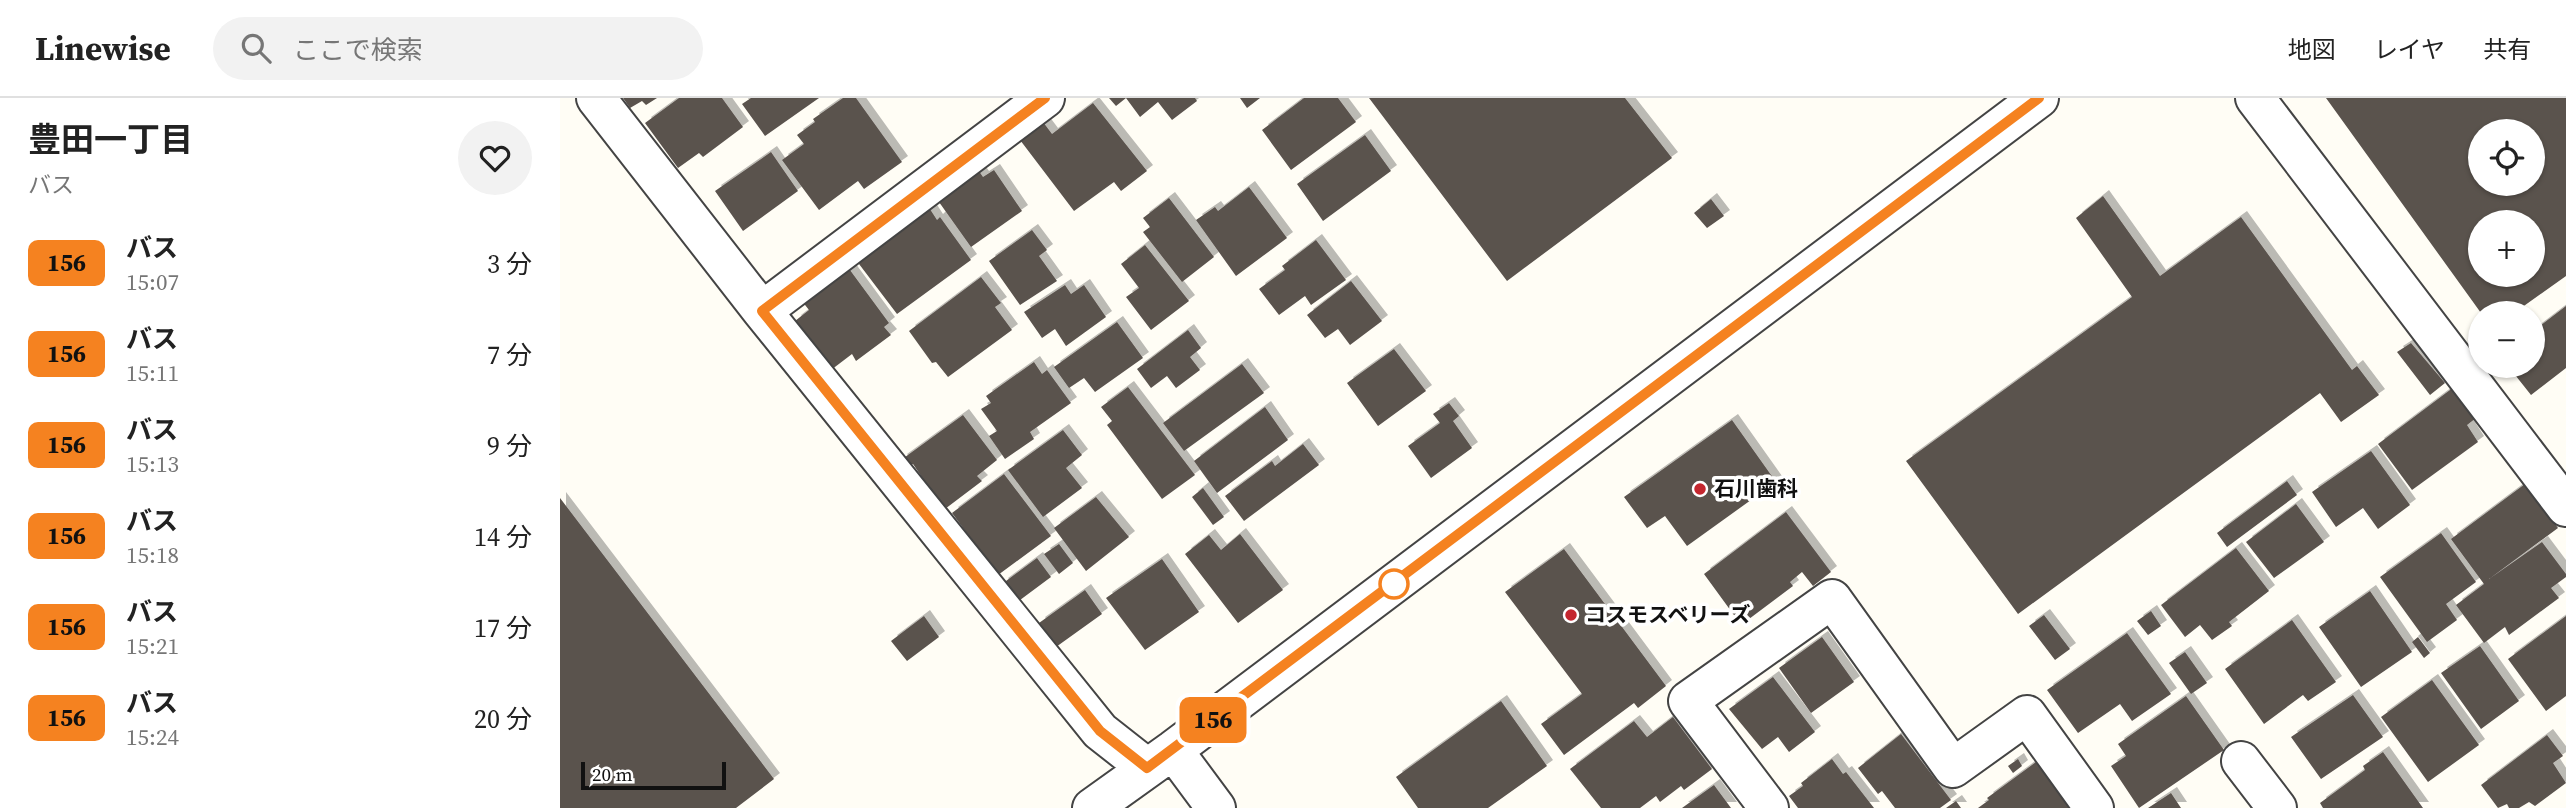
<!DOCTYPE html>
<html lang="ja">
<head>
<meta charset="utf-8">
<style>
	:root { --surface:#fff; --page:#f2f2f2; --text:#222; --muted:#767676; --line:#e0e0e0 }
	body { margin:0; font-family:"Source Serif 4","Noto Sans JP",serif; background:var(--page); color:var(--text); height:100vh; display:flex; flex-direction:column; font-size:26px; white-space:nowrap }
	* { box-sizing:border-box; margin:0 }
	p { font-size:23px; color:var(--muted) }
	.icon { flex:none; width:38px; height:38px; fill:none; stroke:currentColor; stroke-width:2; stroke-linecap:round; stroke-linejoin:round }
	.map { position:relative; flex:1; overflow:hidden }
	.drawer { display:flex; flex-direction:column; background:var(--surface); width:560px }
	.drawer>* { flex:none }
	.badge { padding:0 14px; border-radius:10px; font-size:24px; line-height:46px }
	.buttons { position:absolute; left:1908px; top:21px; display:grid; gap:14px }
	.buttons a { display:grid; place-items:center; width:77px; height:77px; border-radius:50%; background:var(--surface); box-shadow:0 2px 5px #0004; font-size:35px }
	.scale { position:absolute; left:21px; bottom:18px; width:145px; box-sizing:border-box; padding-left:7px; border:4px solid #111; border-top:0; font-size:19px; line-height:24px; white-space:nowrap; color:#111; -webkit-text-stroke:5px #fff; paint-order:stroke }
	.map>.badge { position:absolute; translate:-50% -50%; box-shadow:0 0 0 4px #fff }
	.round { display:grid; place-items:center; flex:none; width:74px; height:74px; border-radius:37px; background:var(--page) }
	.headline { display:flex; align-items:center; justify-content:space-between; height:119px; padding:0 28px }
	h1 { font-size:33px; font-weight:700; line-height:52px }
	ul { padding:0; list-style:none }
	li { display:flex; align-items:center; gap:21px; height:91px; padding:0 28px }
	li div { flex:1 }
	li b { display:block; font-size:26px }
	li em { font-style:normal }
	li .badge { min-width:77px; font-weight:700; text-align:center }
	header { display:flex; align-items:center; gap:42px; box-sizing:border-box; height:98px; padding:0 35px; background:var(--surface); border-bottom:2px solid var(--line) }
	header strong { font-size:33px }
	nav { display:flex; gap:38px; margin-inline-start:auto; font-size:24px }
	.search { width:490px; height:63px; background:var(--page); display:flex; align-items:center; gap:18px; box-sizing:border-box; padding:0 24px; border-radius:38px; color:var(--muted); font-size:26px }
	main { display:flex; flex:1; min-height:0 }
	.map>svg:first-child { display:block }
	.building { fill:#5a524d; fill-rule:evenodd; filter:url(#shadow) }
	.lines { fill:none; stroke-linecap:round; stroke-linejoin:round }
	.minor-casing { stroke:#444; stroke-width:42 }
	.minor { stroke:#fff; stroke-width:38 }
	.line-casing { stroke:#fff; stroke-width:16 }
	.line { stroke:#f58220; stroke-width:10 }
	.poi-dot { fill:#c4262e; stroke:#fff; stroke-width:2.5 }
	.stop-dot { fill:#fff; stroke:#f58220; stroke-width:3.5 }
	.labels { text-anchor:middle; stroke-width:7; stroke-linejoin:round; paint-order:stroke }
	.poi-label { font-size:21px; font-weight:bold; fill:#111; stroke:#fff; text-anchor:start }
</style>
</head>
<body>
<header>
<strong>Linewise</strong>
<div class="search"><svg class="icon" aria-label="search" viewBox="0 0 24 24"><circle cx="10" cy="10" r="6"/><path d="M15 15l6 6"/></svg>ここで検索</div>
<nav><a>地図</a><a>レイヤ</a><a>共有</a></nav>
</header>
<main>
<section class="drawer">
<div class="headline"><div><h1>豊田一丁目</h1><p>バス</p></div><a class="round"><svg class="icon" aria-label="heart" viewBox="0 0 24 24"><path d="M12 20l-8-8c-3-5 5-10 8-4 3-6 11-1 8 4z"/></svg></a></div>
<ul>
<li><span class="badge" style="background:#f58220;color:#111">156</span><div><b>バス</b><p>15:07</p></div><em>3 分</em></li>
<li><span class="badge" style="background:#f58220;color:#111">156</span><div><b>バス</b><p>15:11</p></div><em>7 分</em></li>
<li><span class="badge" style="background:#f58220;color:#111">156</span><div><b>バス</b><p>15:13</p></div><em>9 分</em></li>
<li><span class="badge" style="background:#f58220;color:#111">156</span><div><b>バス</b><p>15:18</p></div><em>14 分</em></li>
<li><span class="badge" style="background:#f58220;color:#111">156</span><div><b>バス</b><p>15:21</p></div><em>17 分</em></li>
<li><span class="badge" style="background:#f58220;color:#111">156</span><div><b>バス</b><p>15:24</p></div><em>20 分</em></li>
</ul>
</section>
<div class="map">
<svg width="2006" height="710" viewBox="0 0 2006 710">
	<defs>
		<filter id="shadow"><feDropShadow dx="6" dy="-6" stdDeviation="0" flood-color="#0004"/></filter>
	</defs>
	<rect width="100%" height="100%" fill="#fffdf5"/>
	<!-- building -->
	<path class="building" d="M63,0H97L86,7L82,3L70,10Z
		M119,0H162L183,29L143,59L139,55L118,70L85,25Z
		M191,0H259L205,38L182,6Z
		M283,0H296L342,64L304,91L298,83L259,112L222,62L244,46L237,37L255,24L253,21Z
		M549,0H635L637,3L612,22L598,4L580,19L566,0L556,8Z
		M680,0H700L687,10Z
		M744,0H778L796,24L731,72L702,32Z
		M809,0H1065L1112,60L947,183Z
		M1766,0H2006V178L1954,215H1921ZM1920,33H1972V86H1920ZM1920,124H1972V177H1920Z
		M533,5L587,73L561,93L554,84L514,113L457,38L480,20L492,36Z
		M805,37L831,73L763,123L737,86Z
		M211,54L238,93L183,133L155,93Z
		M416,69L423,79L434,72L462,113L411,149L374,97Z
		M689,89L727,140L676,178L636,122L655,109L658,113Z
		M1543,98L1600,178L1681,119L1792,272L1797,268L1819,297L1781,324L1760,295L1458,516L1346,363L1572,199L1516,120Z
		M609,100L654,159L622,184L583,134L590,129L583,120Z
		M1151,101L1164,118L1147,130L1134,115Z
		M366,105L377,122L380,119L411,162L337,216L296,162Z
		M472,132L487,152L479,158L497,183L460,207L429,163Z
		M756,142L786,182L751,207L745,198L719,217L699,191L725,172L722,168Z
		M585,147L629,203L591,232L566,199L579,190L561,166Z
		M284,164L329,225L324,229L331,237L296,263L292,256L271,272L235,223L249,212L238,198Z
		M421,179L441,205L435,209L452,232L388,279L376,264L372,265L349,233Z
		M791,183L822,223L790,247L778,231L765,240L747,217Z
		M505,187L511,196L524,187L546,219L506,248L495,231L482,240L464,214Z
		M2006,208V270L1971,297L1948,268H1972V234Z
		M557,224L583,260L535,294L524,280L509,290L494,269Z
		M628,232L641,250L630,259L640,272L616,290L607,278L591,290L577,271Z
		M1851,245L1885,285L1870,297L1837,254Z
		M834,251L866,293L818,328L787,285Z
		M474,264L482,276L487,272L511,305L470,334L474,341L445,361L429,338L437,333L421,311L431,305L426,298Z
		M682,266L704,295L624,353L603,325Z
		M568,289L635,377L602,401L547,327L552,323L541,309Z
		M1894,289L1916,320L1907,327L1918,344L1852,392L1818,346Z
		M889,305L899,318L893,323L912,350L871,380L848,348L880,325L873,316Z
		M705,309L728,342L657,395L634,363Z
		M403,317L437,362L417,378L422,383L381,414L372,394L353,366L347,369L341,362Z
		M1172,322L1216,384L1127,448L1105,418L1087,430L1064,399Z
		M503,332L522,357L506,370L522,390L483,419L448,372Z
		M743,346L759,367L684,423L665,398L712,363L715,368Z
		M1811,353L1850,407L1818,431L1803,410L1776,429L1752,394Z
		M444,376L491,438L438,477L392,415Z
		M1727,383L1737,397L1667,449L1657,435Z
		M1965,386L1998,430L1929,481L1982,444L2006,476V479L1991,490L1999,500L1949,537L1945,529L1924,545L1896,507L1924,486L1891,441Z
		M643,390L664,419L653,427L632,399Z
		M536,399L569,439L526,473L494,430Z
		M0,400L214,681L176,710H0Z
		M1736,406L1764,444L1714,480L1686,444Z
		M1226,414L1271,474L1253,488L1242,474L1230,484L1233,488L1189,521L1186,518L1179,524L1144,476Z
		M1881,435L1916,484L1886,506L1897,522L1867,544L1820,479Z
		M680,436L723,492L678,525L625,456L649,437L661,452Z
		M499,446L513,465L499,476L484,456Z
		M1676,450L1709,493L1669,524L1672,528L1652,542L1640,527L1625,539L1601,507Z
		M1004,451L1106,588L1078,610L1074,605L1004,657L981,626L1022,596L945,494Z
		M477,460L491,479L456,505L442,486Z
		M602,461L639,514L585,552L546,500Z
		M525,492L542,516L496,549L479,525Z
		M1810,493L1852,554L1801,589L1759,529Z
		M1591,513L1601,528L1588,537L1577,523Z
		M1484,517L1510,551L1495,562L1469,528Z
		M364,518L379,539L347,563L331,543Z
		M2006,518V598L1986,613L1948,561Z
		M1732,522L1776,584L1748,603L1743,597L1704,626L1665,571Z
		M1567,535L1611,596L1572,623L1560,606L1518,635L1487,592Z
		M1262,539L1294,584L1251,615L1219,570Z
		M1858,539L1870,555L1864,560L1852,544Z
		M1920,548L1959,603L1921,631L1881,575Z
		M1625,554L1647,585L1631,596L1609,565Z
		M1213,579L1255,634L1229,654L1218,639L1202,651L1169,611Z
		M1872,582L1919,647L1868,684L1821,619Z
		M1793,597L1823,639L1761,681L1731,639Z
		M1626,598L1664,652L1579,710L1551,668L1566,658L1558,646Z
		M941,603L987,668L928,710H858L836,679Z
		M1113,619L1152,671L1124,692L1121,688L1100,704L1096,698L1080,710H1041L1010,671L1074,623L1087,639Z
		M1341,636L1391,702L1380,710H1335L1322,693L1318,696L1298,670Z
		M1987,637L2003,658L1993,665L2006,685L1975,708L1969,704L1959,710H1949L1947,706L1938,710L1921,687Z
		M1823,654L1863,710H1763L1760,705L1805,672L1803,668Z
		M1272,661L1283,676L1286,674L1314,710H1238L1229,698L1243,688L1241,685Z
		M1458,661L1462,668L1453,675L1448,668Z
		M1476,664L1510,710H1418L1429,702L1427,700Z
		M1154,687L1171,710H1122Z
		M1611,695L1621,710H1588Z
		M1396,703L1401,710H1386Z"/>
	<g class="lines">
		<defs>
			<path id="minor" d="M36,0L202,213L540,633L587,670
				M1695,0L2006,409
				M202,213L485,0
				M613,652L656,710
				M1681,663L1717,710
				M532,710L613,652L1479,0
				M1209,710L1128,603L1272,501L1393,670L1467,617L1534,710"/>
		</defs>
		<!-- minor casing -->
		<use href="#minor" class="minor-casing"/>
		<!-- minor -->
		<use href="#minor" class="minor"/>
	</g>
	<g class="lines">
		<defs>
			<path id="line" d="M485,0L202,213L540,633L587,670L1479,0"/>
		</defs>
		<!-- line casing -->
		<use href="#line" class="line-casing"/>
		<!-- line -->
		<use href="#line" class="line"/>
	</g>
	<!-- markers -->
	<g class="poi-dot">
		<circle cx="1140" cy="391" r="7"/>
		<circle cx="1011" cy="517" r="7"/>
	</g>
	<circle class="stop-dot" cx="834" cy="486" r="14"/>
	<g class="labels">
		<!-- poi labels -->
		<g class="poi-label">
			<text x="1154" y="398">石川歯科</text>
			<text x="1025" y="524">コスモスベリーズ</text>
		</g>
	</g>
</svg>
<div class="buttons">
<a><svg class="icon" aria-label="locate" viewBox="0 0 24 24"><circle cx="12" cy="12" r="6"/><path d="M12 2v4M12 18v4M2 12h4M18 12h4"/></svg></a>
<a>+</a>
<a>−</a>
</div>
<div class="scale">20 m</div>
<b class="badge" style="left:653px;top:622px;background:#f58220;color:#111">156</b>
</div>
</main>
</body>
</html>
